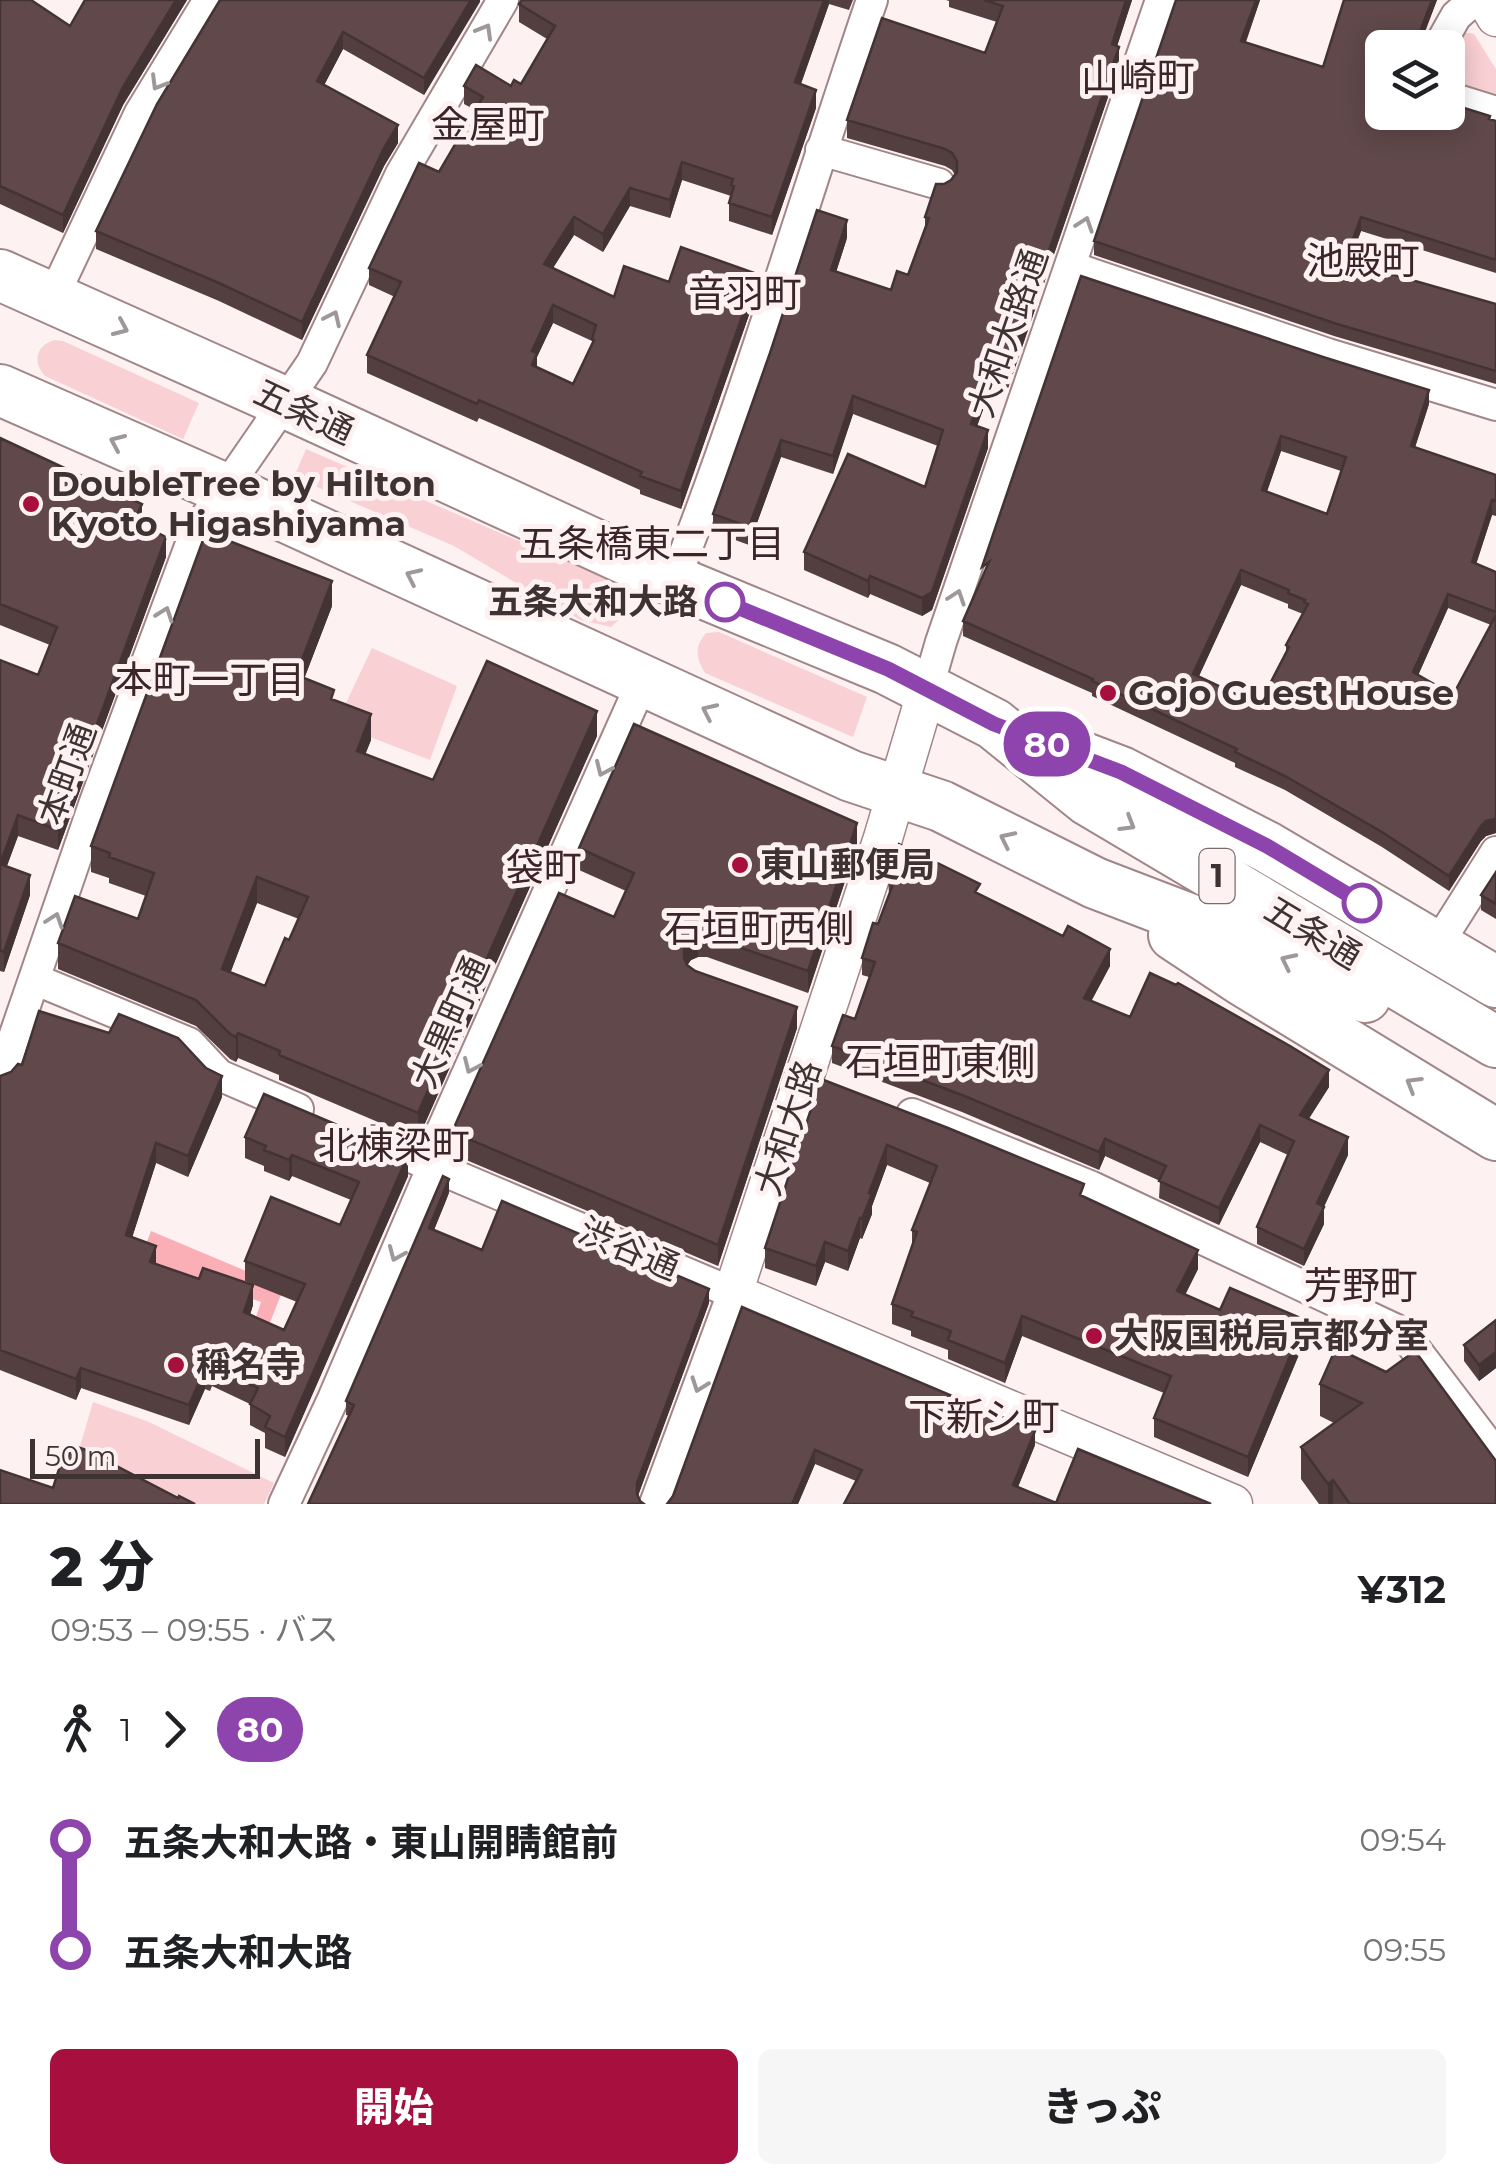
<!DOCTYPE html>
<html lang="ja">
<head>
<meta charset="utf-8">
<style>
	:root { --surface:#fff; --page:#f6f6f6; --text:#202124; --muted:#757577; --accent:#a70f3f }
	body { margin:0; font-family:Montserrat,"Noto Sans JP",sans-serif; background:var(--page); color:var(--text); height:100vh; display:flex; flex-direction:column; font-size:38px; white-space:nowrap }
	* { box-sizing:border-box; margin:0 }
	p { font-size:32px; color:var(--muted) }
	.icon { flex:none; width:55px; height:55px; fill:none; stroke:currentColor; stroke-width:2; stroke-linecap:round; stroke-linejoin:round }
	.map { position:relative; height:1504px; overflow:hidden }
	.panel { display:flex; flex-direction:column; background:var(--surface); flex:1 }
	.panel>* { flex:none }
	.badge { padding:0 20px; border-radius:32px; font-size:35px; line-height:65px }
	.tools { position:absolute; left:1365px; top:30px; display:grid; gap:20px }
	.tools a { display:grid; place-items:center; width:100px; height:100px; border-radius:15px; background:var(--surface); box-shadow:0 5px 25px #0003; font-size:50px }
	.scale { position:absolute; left:30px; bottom:25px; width:230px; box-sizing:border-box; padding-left:10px; border:5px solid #3e3233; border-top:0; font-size:28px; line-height:35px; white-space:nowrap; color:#3e3233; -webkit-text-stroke:8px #fdf1f2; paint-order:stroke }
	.map>.badge { position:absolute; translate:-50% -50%; box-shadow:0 0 0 5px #fff }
	.legs { display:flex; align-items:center; gap:15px; height:110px; padding:0 50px; font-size:32px }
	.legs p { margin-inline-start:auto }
	.head { display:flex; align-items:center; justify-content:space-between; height:170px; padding:0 50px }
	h1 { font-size:55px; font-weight:800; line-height:75px }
	.cta { display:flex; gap:20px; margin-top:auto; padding:20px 50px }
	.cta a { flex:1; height:115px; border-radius:15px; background:var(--accent); color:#fff; font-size:40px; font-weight:800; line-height:115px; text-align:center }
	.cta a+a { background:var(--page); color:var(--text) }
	ul { padding:0 50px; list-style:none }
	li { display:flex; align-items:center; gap:35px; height:110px; font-size:38px }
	li i { display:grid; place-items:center; width:15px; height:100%; margin:0 12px; background:currentColor }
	li i::after { content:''; width:25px; height:25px; margin:-12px; border:8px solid; border-radius:50%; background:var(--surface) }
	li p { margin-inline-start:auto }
	li:first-child i { background:linear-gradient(#0000 50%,currentColor 0) }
	li:last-child i { background:linear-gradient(currentColor 50%,#0000 0) }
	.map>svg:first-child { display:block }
	.green { fill:#f9d0d3 }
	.forest { fill:#faafb7 }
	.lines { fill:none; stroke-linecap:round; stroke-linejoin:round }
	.minor-casing { stroke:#a18688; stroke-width:34 }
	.tertiary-casing { stroke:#a18688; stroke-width:41 }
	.trunk-casing { stroke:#a18688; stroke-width:54 }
	.minor { stroke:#fff; stroke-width:30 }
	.tertiary { stroke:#fff; stroke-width:38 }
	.trunk { stroke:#fff; stroke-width:50 }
	.wall { fill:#533f40; fill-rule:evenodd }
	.shaded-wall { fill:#443334 }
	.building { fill:#61494b; stroke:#443334; stroke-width:2.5; fill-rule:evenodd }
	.oneway { stroke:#9e9899 }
	.line-1-casing { stroke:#fff; stroke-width:22 }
	.line-1 { stroke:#8e44ad; stroke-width:15 }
	.poi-dot { fill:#a70f3f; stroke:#fdf1f2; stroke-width:4 }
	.stop-1-dot { fill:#fff; stroke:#8e44ad; stroke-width:5 }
	.labels { text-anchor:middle; stroke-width:10; stroke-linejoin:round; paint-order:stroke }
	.shield { fill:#fdf1f2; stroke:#776b6c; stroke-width:2.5 }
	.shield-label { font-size:32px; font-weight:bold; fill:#3e3233 }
	.street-label { font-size:35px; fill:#3e3233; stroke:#fdf1f2 }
	.poi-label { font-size:35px; font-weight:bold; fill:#3e3233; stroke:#fdf1f2; text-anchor:start }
	.stop-label { font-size:35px; font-weight:bold; fill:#3e3233; stroke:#fdf1f2; text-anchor:end }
	.neighbourhood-label { font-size:38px; fill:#3b2528; stroke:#fdf1f2 }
</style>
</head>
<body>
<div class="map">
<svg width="1496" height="1504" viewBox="0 0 1496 1504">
	<rect width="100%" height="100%" fill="#fdf1f2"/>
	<!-- green -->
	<path class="green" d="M1464,32L1474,34L1496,69V100L1449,85L1448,81Z
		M55,340L63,341L199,403L183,439L45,376C32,362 36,345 55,340Z
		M306,449L609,580L621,589L627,600L622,617L611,627L581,620L553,605L454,546L294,477Z
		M719,632L867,697L853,737L705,673C696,658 694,647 706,633Z
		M372,648L457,686L430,760L334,723L316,691L346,703Z
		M93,1402L149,1422L274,1483L264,1504H177L77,1457Z"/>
	<!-- forest -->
	<path class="forest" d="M151,1231L284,1287L260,1348L247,1344L261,1302L141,1257Z"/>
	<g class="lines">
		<defs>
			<path id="minor" d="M1438,48L1456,16L1474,0
				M1448,97L1496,112
				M821,150L939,184
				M1071,267L1328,354L1496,405
				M53,297L140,113L209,0
				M674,581C749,391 806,193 872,0
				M927,690L941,642L1161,0
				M1436,947L1496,852
				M34,979L189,1043L219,1075L298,1109
				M0,1078L95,802L195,533L312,363L401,174L503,0
				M912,1114L1092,1187L1403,1333L1496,1455
				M373,1141L733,1293L655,1504
				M284,1504L333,1399L430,1173L427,1164L643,680"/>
			<path id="tertiary" d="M1486,0L1496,17
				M927,690L883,838L733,1293L1233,1504"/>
			<path id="trunk" d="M0,275L284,402L674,581L887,669L994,724L1088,800L1496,1042
				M0,390L225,489L851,776L941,806L1095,883L1249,942L1365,997
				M1037,740L1121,772L1267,847L1496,982
				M1174,935L1242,980L1496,1135"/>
		</defs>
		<!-- minor casing -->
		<use href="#minor" class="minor-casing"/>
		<!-- tertiary casing -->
		<use href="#tertiary" class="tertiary-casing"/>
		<!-- trunk casing -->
		<use href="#trunk" class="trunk-casing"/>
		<!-- minor -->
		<use href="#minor" class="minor"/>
		<!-- tertiary -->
		<use href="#tertiary" class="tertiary"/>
		<!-- trunk -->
		<use href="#trunk" class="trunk"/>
	</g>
	<!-- wall -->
	<path class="wall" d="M0,0L70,26L85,0H187L123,105L63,233L0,204Z
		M220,0H480L424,95L343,49L324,85L398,143L384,166L302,340L219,301L96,249V231Z
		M522,0H853L849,10L829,4L801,84L816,108L772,235L729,221V203L731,196L682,180L670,218L630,206L603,252L574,235L553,268L614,297L669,282L757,292L681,509L640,494V490L536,443L479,418L477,422L367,373V355L395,297L369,285V268L439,172L475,110L464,104V86H511L521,84L547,39L519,22V4ZM553,323L592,341V345L573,384L537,368V357Z
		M946,0H1132L1117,46L1119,65L1008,388L993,383L977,426L988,448L932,610L922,616L870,594L868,598L804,570V552L925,487L938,446L853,414L833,474L781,457L749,545L713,532V514L847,238L836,272L891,290L908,275L925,229V217L944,184L951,180L955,175L952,170L945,166L847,138V120L985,53L997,22L949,7V1Z
		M1176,0H1260L1246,42L1323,67L1344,0H1437L1421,40L1382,112L1490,120L1496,121V273L1361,231L1349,262L1496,304V384L1334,336L1094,255V241Z
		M1081,276L1429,404L1415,447L1496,475V516L1492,515L1476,564L1496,572V833L1486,836L1481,841L1449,891L1382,847L1285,790L1235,767V763L1092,696V693L963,636V621L982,579ZM1281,451L1341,471L1327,514L1267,492ZM1241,585L1288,604V608L1303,614L1286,645V653L1259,705L1199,676ZM1448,608L1491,625L1453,695L1418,675Z
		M0,438L142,525L166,557L58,850L18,836L7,866L30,895L4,972L0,971V660L38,675L50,645L0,625Z
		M332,606L304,679L334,700L371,740L365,754L433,780L597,736L418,1139L279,1080V1075L238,1058L236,1062L230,1059L196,1026L58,969V943L138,919L146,896L109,883V878L91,872V846ZM257,903L299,919L289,940L265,986L230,973Z
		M857,845L808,993L707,957H698L691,960L687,965L797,1028L718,1266L452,1154V1132L614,917L626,891L579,870V848Z
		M1496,872V919L1481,910V895Z
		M888,876L980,894L1110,966L1091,1001L1130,1017L1329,1087L1308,1119L1348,1155L1324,1207V1224L1304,1266L1257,1244V1227L1288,1155L1260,1142L1219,1225L1159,1198L1160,1181L1105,1156L1099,1170L962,1112L832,1063V1046L855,1019L869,977L862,975V958L878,924L889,894Z
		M0,1076L222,1097L188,1177L156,1163L132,1238L156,1264L253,1305L250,1315L284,1330L297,1302L245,1281V1261L340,1225L351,1200L292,1176L289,1181L264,1171V1166L245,1158V1137L408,1176L285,1457L265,1448V1433L250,1425V1404L212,1386L210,1391L205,1389L189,1425L81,1388L76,1400L0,1370Z
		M821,1079L1084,1198L1198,1269L1185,1295L1220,1310L1305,1340L1248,1477L1154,1437V1418L1164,1393L1022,1336L1005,1383L948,1359V1350L911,1336V1331L892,1324V1304L912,1246V1230L930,1183L887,1165L872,1206V1214L862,1239L860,1238L848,1271L825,1262L816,1286L765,1268V1248Z
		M449,1193L434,1230L482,1250L709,1303L638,1496L346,1415V1401Z
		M742,1307L1035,1445L1018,1487L1056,1503L1211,1504H844L856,1481L815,1464L798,1504H667L673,1496Z
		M1496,1320V1368L1479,1381L1464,1361V1345Z
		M1320,1384L1496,1461V1504H1319L1301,1479V1447L1334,1423L1320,1416Z"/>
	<!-- shaded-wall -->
	<path class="shaded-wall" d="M176,0H187L123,105L63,233V215L123,87Z
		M471,0H480V2L424,95V78Z
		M824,0H829V4L795,100V82Z
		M1126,0H1132L1112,62V44Z
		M1256,0H1260L1241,55V41Z
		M1432,0H1437L1419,48H1414Z
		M343,32V49L317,99V81Z
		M1119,47V65L1008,388V370Z
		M816,90V108L772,235V217Z
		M398,125V143L384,166L302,340V322L384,148Z
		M682,162V180L670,218V200Z
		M630,188V206L603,252V234Z
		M574,217V235L544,282V264Z
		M1361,217V231L1345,274V261Z
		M847,220V238L831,288V270Z
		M757,274V292L681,509V491Z
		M553,305V323L537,357V371L532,383V351Z
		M993,365V383L971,442V424Z
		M1429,390V404L1411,460V446Z
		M853,396V414L833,474V456Z
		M988,430V448L932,610L922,616V598Z
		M1281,436V451L1262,505V490Z
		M781,440V457L749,545V527Z
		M1492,500V515L1472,577V562Z
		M142,504V524L134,542V521Z
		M166,537V557L58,850V830Z
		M1241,570V585L1193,689V674Z
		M870,576V594L868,598V581Z
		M332,581V606L304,679L299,676L302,660Z
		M1448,594V608L1413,687V672Z
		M597,711V736L418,1139V1113Z
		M371,714V740L357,776V751Z
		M18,815V836L0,884V864Z
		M1496,819V833L1486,836L1481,841L1449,891V876L1481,826L1486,821Z
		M857,823V845L808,993V971Z
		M30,875V895L4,972V952Z
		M257,877V903L222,995V969Z
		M698,935V957L691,960L684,970V948L691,939Z
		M1110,949V966L1084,1015V998Z
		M797,1007V1028L718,1266V1245Z
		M238,1033V1058L236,1062V1037Z
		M1329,1070V1087L1300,1133V1115Z
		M222,1076V1097L188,1177V1156Z
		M1260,1125V1142L1219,1225V1208Z
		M1348,1137V1155L1317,1221V1203Z
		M1105,1139V1156L1099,1170V1152Z
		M156,1143V1163L126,1256V1235Z
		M887,1145V1165L872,1206V1214L862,1239V1219L869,1193Z
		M292,1155V1176L289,1181V1160Z
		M408,1155V1176L285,1457V1437Z
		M449,1179V1193L429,1242V1228Z
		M1324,1207V1224L1304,1266V1249Z
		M860,1218V1238L848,1271V1251Z
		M825,1242V1262L816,1286V1266Z
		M156,1246V1267L150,1262Z
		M1198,1250V1269L1177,1311V1291Z
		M253,1285V1305L244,1333V1312Z
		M709,1289V1303L637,1498V1483Z
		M1022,1316V1336L1005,1383V1363Z
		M1305,1320V1340L1248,1477V1457Z
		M1496,1352V1368L1479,1381V1365Z
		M81,1368V1388L76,1400V1379Z
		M205,1369V1389L189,1425V1405Z
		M1035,1431V1445L1013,1499V1485Z
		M815,1450V1464L798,1504H792Z
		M1333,1480V1504H1328V1484Z"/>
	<!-- building -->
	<path class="building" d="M0,0H31L70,26L85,0H176L123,87L63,215L0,186Z
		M220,0H471L424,78L343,32L317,81L398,125L384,148L302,322L219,283L96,231L157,104Z
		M522,0H824L795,82L816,90L772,217L729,203L734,186L731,185L733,179L682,162L670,200L630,188L603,234L574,217L544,264L614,297L624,266L669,282L681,247L757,274L681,491L640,476L642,472L536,425L479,400L477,404L367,355L401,282L369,268L418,165L419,163L439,172L483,97L464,86L476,65L511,86L514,80L521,84L555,26L519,4ZM553,305L596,325L592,339L594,340L573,384L532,365L537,353L532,351Z
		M984,0H1126L1112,44L1119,47L1008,370L993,365L971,424L988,430L932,592L922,598L870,576L868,581L804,552L848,454L925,487L943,430L853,396L833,456L781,440L749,527L713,514L770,353L817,210L847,220L831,270L891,290L897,271L908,275L929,218L925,217L936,184H944L951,180L957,172V161L952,153L945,149L847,120L882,18L985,53L1003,6Z
		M1176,0H1256L1241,41L1323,67L1344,0H1432L1414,48H1382V112H1448V103L1490,116L1489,119L1496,121V260L1361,217L1345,261L1496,304V371L1334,323L1094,241Z
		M1081,276L1323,357L1429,390L1411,446L1496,475V501L1492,500L1472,562L1496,572V612L1448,594L1413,672L1453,695L1496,615V819L1486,821L1481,826L1449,876L1382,832L1285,776L1235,752L1237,749L1092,681L1093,679L963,621L989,562L982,567ZM1281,436L1346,457L1327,514L1262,490ZM1241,570L1289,590L1288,593L1305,600L1304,602L1308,604L1286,645L1289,647L1259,705L1193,674Z
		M0,438L142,504L134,521L166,537L58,830L18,815L0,864V660L38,675L57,627L0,604Z
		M206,532L332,581L302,660L304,661L299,676L334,690L331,699L371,714L357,751L433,780L487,661L597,711L418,1113L279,1055L280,1051L238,1033L236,1037L230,1034L196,1000L58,943L75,896L138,919L154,873L109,857L110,853L91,846ZM257,877L308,897L289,940L285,938L265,986L222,969Z
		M634,724L857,823L808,971L707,936L698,935L691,939L684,948V958L687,965L695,971L797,1007L718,1245L452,1132L559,893L614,917L634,873L579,848Z
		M899,844L980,884L975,892L1063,936L1068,926L1110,949L1084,998L1130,1017L1150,973L1176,985L1178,983L1290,1046L1329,1070L1300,1115L1348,1137L1317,1203L1324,1207L1304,1249L1257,1227L1294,1141L1260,1125L1219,1208L1159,1181L1166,1166L1105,1139L1099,1152L962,1095L832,1046L843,1015L855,1019L875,962L862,958L873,923L878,924L895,879L888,876Z
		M0,864L30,875L4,952L0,950Z
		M1496,872V904L1481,895Z
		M39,1011L109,1033L119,1014L178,1038L206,1068L222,1076L188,1156L156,1143L126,1235L156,1246L150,1262L199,1279L203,1268L253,1285L244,1312L284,1330L305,1284L245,1261L271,1197L340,1225L359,1182L292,1155L289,1160L264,1150L266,1146L245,1137L264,1094L408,1155L285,1437L265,1427L270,1416L250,1404L258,1388L212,1366L210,1370L205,1369L189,1405L81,1368L76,1379L0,1350V1076L11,1072L18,1064L22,1065Z
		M821,1079L948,1128L1084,1184L1080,1195L1198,1250L1177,1291L1220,1310L1230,1288L1305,1320L1248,1457L1154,1418L1171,1376L1022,1316L1005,1363L948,1340L951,1331L911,1316L913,1312L892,1304L917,1232L912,1230L937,1166L887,1145L869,1193L872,1194L862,1219L860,1218L848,1251L825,1242L816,1266L765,1248Z
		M443,1176L449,1179L429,1228L482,1250L502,1201L709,1289L637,1483V1494L640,1501L644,1504H308L354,1405L346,1401Z
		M742,1307L1035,1431L1013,1485L1056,1503L1078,1449L1211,1504H844L862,1470L815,1450L792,1504H667L673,1496Z
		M1496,1320V1352L1479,1365L1464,1345Z
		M1336,1348L1386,1372L1415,1351L1496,1461V1504H1350L1333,1480L1328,1484L1301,1447L1362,1403L1320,1384Z
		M71,1445L108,1457L107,1461L178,1498L179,1496L195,1504H0V1470L53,1488L60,1466L65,1467Z"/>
	<!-- one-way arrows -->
	<defs><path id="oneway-chevron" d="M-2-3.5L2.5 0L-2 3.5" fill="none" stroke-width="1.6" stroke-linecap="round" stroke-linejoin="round" transform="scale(2.5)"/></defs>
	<g class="oneway">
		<use href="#oneway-chevron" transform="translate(485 31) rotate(-60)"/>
		<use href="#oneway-chevron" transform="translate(158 83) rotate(121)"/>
		<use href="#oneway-chevron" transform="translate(1085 224) rotate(-71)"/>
		<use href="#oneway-chevron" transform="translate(333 318) rotate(-65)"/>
		<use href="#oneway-chevron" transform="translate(121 328) rotate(24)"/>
		<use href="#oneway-chevron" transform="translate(117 442) rotate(-156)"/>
		<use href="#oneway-chevron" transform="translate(413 576) rotate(-155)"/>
		<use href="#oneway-chevron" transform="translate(957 597) rotate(-71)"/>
		<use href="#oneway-chevron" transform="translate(165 614) rotate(-70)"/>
		<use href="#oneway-chevron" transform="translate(709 711) rotate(-155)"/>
		<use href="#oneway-chevron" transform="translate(603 769) rotate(114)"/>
		<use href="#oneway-chevron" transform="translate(1128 824) rotate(31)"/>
		<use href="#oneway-chevron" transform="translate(1007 839) rotate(-154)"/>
		<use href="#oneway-chevron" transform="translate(55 920) rotate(-71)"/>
		<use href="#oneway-chevron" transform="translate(1288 961) rotate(-154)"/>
		<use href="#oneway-chevron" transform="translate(471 1066) rotate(114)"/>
		<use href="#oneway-chevron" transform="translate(1413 1084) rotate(-149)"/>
		<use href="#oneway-chevron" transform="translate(396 1254) rotate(113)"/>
		<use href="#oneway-chevron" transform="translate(699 1385) rotate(110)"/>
	</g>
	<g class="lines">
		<defs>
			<path id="line-1" d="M725,602L888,669L994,724L1121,772L1267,846L1362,903"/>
		</defs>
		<!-- line-1 casing -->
		<use href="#line-1" class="line-1-casing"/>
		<!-- line-1 -->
		<use href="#line-1" class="line-1"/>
	</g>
	<!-- markers -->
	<g class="poi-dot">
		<circle cx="31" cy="504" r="10"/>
		<circle cx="1108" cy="693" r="10"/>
		<circle cx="740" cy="865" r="10"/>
		<circle cx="1094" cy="1336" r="10"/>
		<circle cx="176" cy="1365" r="10"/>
	</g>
	<g class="stop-1-dot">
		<circle cx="725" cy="602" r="18"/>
		<circle cx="1362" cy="903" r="18"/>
	</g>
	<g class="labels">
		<!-- shield labels -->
		<rect class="shield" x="1199.5" y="849" width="35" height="54" rx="8"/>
		<g class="shield-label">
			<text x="1217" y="887">1</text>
		</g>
		<!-- street labels -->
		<g class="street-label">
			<text transform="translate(1008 333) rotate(-71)" y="12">大和大路通</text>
			<text transform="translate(304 412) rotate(25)" y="12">五条通</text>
			<text transform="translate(67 774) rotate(-70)" y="12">本町通</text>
			<text transform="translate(1313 933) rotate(31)" y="12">五条通</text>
			<text transform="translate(450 1022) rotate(-66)" y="12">大黒町通</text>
			<text transform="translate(788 1128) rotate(-72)" y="12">大和大路</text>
			<text transform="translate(629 1249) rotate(23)" y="12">渋谷通</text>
		</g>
		<!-- poi labels -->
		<g class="poi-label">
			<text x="51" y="496">DoubleTree by Hilton<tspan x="51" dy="40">Kyoto Higashiyama</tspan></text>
			<text x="1128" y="705">Gojo Guest House</text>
			<text x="760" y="877">東山郵便局</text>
			<text x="1114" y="1348">大阪国税局京都分室</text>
			<text x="196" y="1377">稱名寺</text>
		</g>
		<!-- stop labels -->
		<g class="stop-label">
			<text x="698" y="614">五条大和大路</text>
		</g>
		<!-- neighbourhood labels -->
		<g class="neighbourhood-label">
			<text x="1138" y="91">山崎町</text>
			<text x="488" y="138">金屋町</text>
			<text x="1363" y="274">池殿町</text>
			<text x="745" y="307">音羽町</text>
			<text x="652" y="557">五条橋東二丁目</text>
			<text x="210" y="693">本町一丁目</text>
			<text x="544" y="881">袋町</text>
			<text x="759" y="942">石垣町西側</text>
			<text x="940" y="1075">石垣町東側</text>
			<text x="394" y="1159">北棟梁町</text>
			<text x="1361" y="1299">芳野町</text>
			<text x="984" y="1430">下新シ町</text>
		</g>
	</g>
</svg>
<div class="tools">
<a><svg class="icon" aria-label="layers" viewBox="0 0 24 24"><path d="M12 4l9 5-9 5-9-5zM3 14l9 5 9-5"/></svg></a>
</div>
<div class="scale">50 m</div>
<b class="badge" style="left:1047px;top:744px;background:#8e44ad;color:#fff">80</b>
</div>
<section class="panel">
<div class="head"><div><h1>2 分</h1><p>09:53 – 09:55 · バス</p></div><b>¥312</b></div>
<div class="legs"><svg class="icon" aria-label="walk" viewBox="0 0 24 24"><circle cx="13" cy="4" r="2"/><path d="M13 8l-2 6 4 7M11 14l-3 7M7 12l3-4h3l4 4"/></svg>1<svg class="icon" aria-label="forward" viewBox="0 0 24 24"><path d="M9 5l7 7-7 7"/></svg><b class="badge" style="background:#8e44ad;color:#fff">80</b></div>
<ul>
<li><i style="color:#8e44ad"></i><b>五条大和大路・東山開睛館前</b><p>09:54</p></li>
<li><i style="color:#8e44ad"></i><b>五条大和大路</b><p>09:55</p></li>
</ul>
<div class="cta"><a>開始</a><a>きっぷ</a></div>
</section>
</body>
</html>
